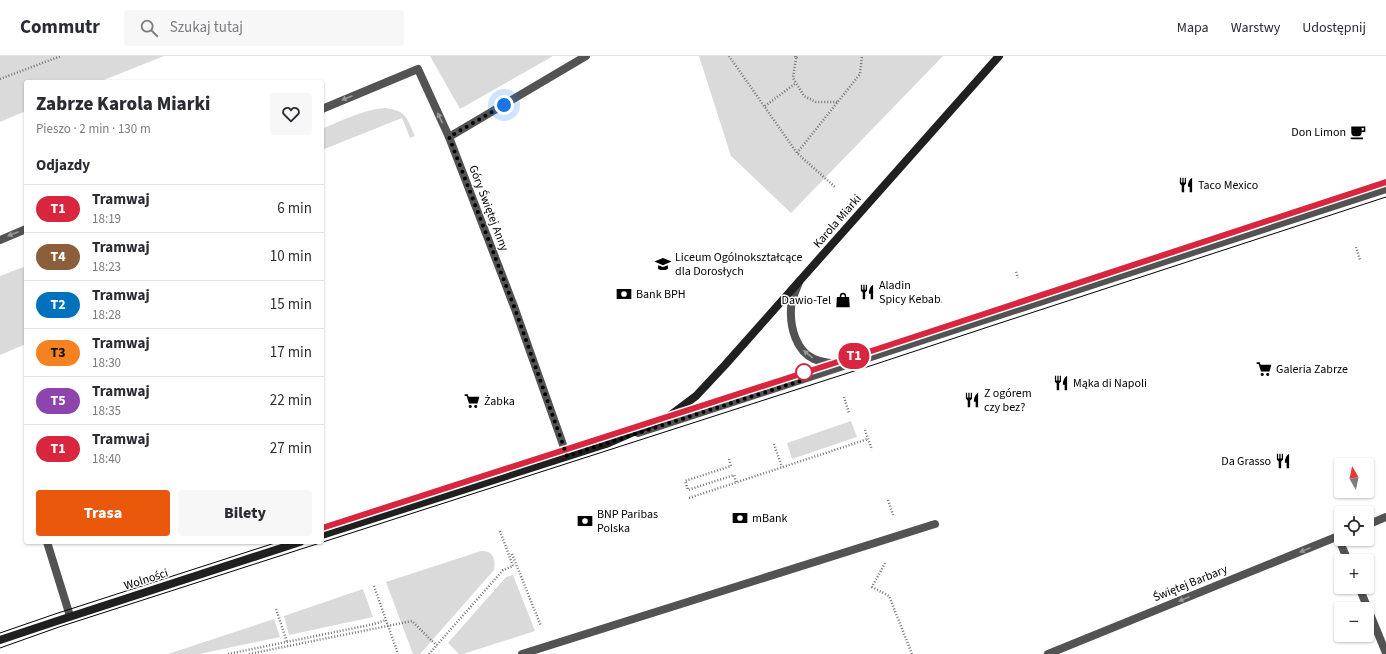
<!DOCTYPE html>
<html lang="pl">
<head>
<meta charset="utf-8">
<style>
	:root { --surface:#fff; --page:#f7f7f7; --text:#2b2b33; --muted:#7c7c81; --line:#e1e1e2; --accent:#ea580c }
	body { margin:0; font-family:"Source Sans 3",sans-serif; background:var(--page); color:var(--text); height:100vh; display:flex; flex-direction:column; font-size:15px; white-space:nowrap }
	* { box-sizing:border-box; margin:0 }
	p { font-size:13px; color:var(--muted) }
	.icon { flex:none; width:22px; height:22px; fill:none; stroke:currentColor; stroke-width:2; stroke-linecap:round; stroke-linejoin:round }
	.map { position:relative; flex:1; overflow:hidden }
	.drawer { position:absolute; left:24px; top:24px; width:300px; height:464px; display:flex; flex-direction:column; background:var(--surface); border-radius:4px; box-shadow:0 1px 3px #0004 }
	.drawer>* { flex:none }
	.badge { padding:0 8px; border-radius:13px; font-size:14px; line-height:26px }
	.needle { width:26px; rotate:351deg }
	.fabs { position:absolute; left:1334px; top:402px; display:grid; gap:8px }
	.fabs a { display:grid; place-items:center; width:40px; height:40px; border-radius:4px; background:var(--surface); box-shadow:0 1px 3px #0004; font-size:20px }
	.you { position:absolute; width:20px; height:20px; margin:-10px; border:3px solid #fff; border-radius:50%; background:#1a73e8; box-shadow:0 0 0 6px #1a73e833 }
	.map>.badge { position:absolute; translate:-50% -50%; box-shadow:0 0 0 2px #fff }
	h2 { padding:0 12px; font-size:15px; line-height:36px }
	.round { display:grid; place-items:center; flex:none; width:42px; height:42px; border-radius:4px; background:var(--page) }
	.head { display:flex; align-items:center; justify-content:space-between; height:68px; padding:0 12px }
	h1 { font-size:19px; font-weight:800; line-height:30px }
	.button { display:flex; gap:8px; margin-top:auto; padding:8px 12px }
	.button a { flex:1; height:46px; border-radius:4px; background:var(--accent); color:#fff; font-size:16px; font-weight:800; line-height:46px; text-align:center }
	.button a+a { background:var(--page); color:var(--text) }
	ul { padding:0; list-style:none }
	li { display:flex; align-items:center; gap:12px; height:48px; padding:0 12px; border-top:1px solid var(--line) }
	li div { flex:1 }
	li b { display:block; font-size:15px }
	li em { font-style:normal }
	li .badge { min-width:44px; font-weight:700; text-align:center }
	header { display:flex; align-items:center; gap:24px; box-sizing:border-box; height:56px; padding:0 20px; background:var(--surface); border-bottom:1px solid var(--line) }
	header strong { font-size:19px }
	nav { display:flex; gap:22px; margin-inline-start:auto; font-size:14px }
	.search { width:280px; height:36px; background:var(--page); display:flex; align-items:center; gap:10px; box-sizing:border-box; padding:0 14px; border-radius:4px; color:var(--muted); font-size:15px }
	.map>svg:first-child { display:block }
	.green { fill:#dadada }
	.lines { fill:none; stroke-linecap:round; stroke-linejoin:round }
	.path { stroke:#757575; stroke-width:2.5; stroke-dasharray:1 2; stroke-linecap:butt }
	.lane { stroke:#535353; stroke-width:8 }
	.street { stroke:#535353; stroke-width:8 }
	.secondary { stroke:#202020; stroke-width:8 }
	.tram { stroke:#000; stroke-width:1 }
	.path-bridge { stroke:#757575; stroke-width:2.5; stroke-dasharray:1 2; stroke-linecap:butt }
	.oneway { fill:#989898 }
	.line-casing { stroke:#fff; stroke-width:9 }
	.line { stroke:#d7263d; stroke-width:6 }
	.walk { stroke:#000; stroke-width:4; stroke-dasharray:0 7.2 }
	.stop-dot { fill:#fff; stroke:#d7263d; stroke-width:2 }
	.labels { text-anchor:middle; stroke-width:3; stroke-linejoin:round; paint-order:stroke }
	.poi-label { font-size:12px; fill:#000; stroke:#fff; text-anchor:start }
	.street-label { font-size:12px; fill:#000; stroke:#fff }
</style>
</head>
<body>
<header>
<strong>Commutr</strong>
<div class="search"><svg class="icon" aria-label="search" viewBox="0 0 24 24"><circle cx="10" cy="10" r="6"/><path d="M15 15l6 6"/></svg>Szukaj tutaj</div>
<nav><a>Mapa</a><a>Warstwy</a><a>Udostępnij</a></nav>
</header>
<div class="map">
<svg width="1386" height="598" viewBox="0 0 1386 598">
	<rect width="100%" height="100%" fill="#fff"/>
	<!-- green -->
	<path class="green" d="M0,0H164L99,26H26V55L0,66Z
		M430,0H553L460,53Z
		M699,0H943L791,157L731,100Z
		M385,52C407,55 406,61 415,80L410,82L402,62L322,94V73C342,64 363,54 385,52Z
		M26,210V288L0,299V220Z
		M851,365L857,381L792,403L787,387Z
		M481,495C493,494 496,504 494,514L420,598H413L386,526Z
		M513,519L535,575L463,598H459L448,587L506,521Z
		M363,533L373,561L289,579L284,560Z
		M274,563L280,581L199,598H168Z"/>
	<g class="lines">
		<!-- path -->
		<path class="path" d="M729,0L797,97L835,131
			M795,0L796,2L798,0
			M796,2L793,22L804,40L816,46H838
			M0,23L61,0
			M765,50L796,27
			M797,97L860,18L862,0
			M1356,191L1360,204
			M1016,216L1018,222
			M939,240L941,247
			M844,341L849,357
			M865,374L872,394
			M774,388L782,411
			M729,403L731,410L685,425L688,434L734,419L736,426
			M689,442L868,383
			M888,444L893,459
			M512,498L541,570
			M885,507L872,531L889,540L912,598
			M374,530L398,598
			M276,553L287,586
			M432,585L437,589
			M228,598L374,568L386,564
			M429,598L503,514L513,510L500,475"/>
		<!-- lane -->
		<path class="lane" d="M449,81L586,0
			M1338,481L1348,505
			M47,486L70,560
			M1359,531L1386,597
			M522,598L935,468"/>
		<!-- street -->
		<path class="street" d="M322,53L418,13L449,81L515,253L567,400
			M0,184L26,173
			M799,226C796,235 791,243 791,253C790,271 796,295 814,303C825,308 836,307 848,307
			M638,377L1386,133
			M1367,469L1386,461
			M1048,598L1341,479"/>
		<!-- secondary -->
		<path class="secondary" d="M322,479L606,388L645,371L668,361L696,340L725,309L999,0
			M0,584L57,565L300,486"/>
		<!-- tram -->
		<path class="tram" d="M322,472L856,300L1386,126
			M0,577L55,558L278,486
			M0,592L59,571L876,308L991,270L1386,141"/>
		<!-- path-bridge -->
		<path class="path-bridge" d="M249,598L412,565L432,585"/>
	</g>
	<!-- one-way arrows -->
	<defs><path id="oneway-solid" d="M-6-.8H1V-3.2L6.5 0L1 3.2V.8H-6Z"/></defs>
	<g class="oneway">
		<use href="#oneway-solid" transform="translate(347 42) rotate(157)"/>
		<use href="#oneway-solid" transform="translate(440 62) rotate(-115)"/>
		<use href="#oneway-solid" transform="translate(13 178) rotate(159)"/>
		<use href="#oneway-solid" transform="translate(808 298) rotate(-141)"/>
		<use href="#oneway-solid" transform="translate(1305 494) rotate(158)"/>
		<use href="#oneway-solid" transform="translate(1184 543) rotate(158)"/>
	</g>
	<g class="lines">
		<defs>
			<path id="line" d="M322,472L856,300L1386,126"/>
		</defs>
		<!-- line casing -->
		<use href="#line" class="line-casing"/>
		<!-- line -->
		<use href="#line" class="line"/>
		<!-- walk -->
		<path class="walk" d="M504,49L449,81L515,253L567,400L800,325L804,316"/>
	</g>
	<!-- icons -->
	<defs>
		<symbol id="cafe-bare" viewBox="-9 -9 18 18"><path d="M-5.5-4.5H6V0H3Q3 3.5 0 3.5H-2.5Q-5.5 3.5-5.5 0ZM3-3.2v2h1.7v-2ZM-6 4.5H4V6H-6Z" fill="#000" stroke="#fff" stroke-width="2.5" paint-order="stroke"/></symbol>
		<symbol id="restaurant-bare" viewBox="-9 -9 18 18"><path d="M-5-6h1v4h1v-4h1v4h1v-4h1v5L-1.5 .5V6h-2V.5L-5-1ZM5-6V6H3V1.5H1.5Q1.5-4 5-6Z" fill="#000" stroke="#fff" stroke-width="2.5" paint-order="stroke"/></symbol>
		<symbol id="school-bare" viewBox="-9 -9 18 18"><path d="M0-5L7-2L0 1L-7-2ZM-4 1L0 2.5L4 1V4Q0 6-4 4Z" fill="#000" stroke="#fff" stroke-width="2.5" paint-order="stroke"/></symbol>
		<symbol id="bank-bare" viewBox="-9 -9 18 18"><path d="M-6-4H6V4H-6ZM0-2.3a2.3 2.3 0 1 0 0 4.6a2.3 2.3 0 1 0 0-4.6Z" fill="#000" stroke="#fff" stroke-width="2.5" paint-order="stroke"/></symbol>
		<symbol id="shop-bare" viewBox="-9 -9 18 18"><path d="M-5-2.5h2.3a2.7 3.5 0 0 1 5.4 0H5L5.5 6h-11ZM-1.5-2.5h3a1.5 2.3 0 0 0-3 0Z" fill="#000" stroke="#fff" stroke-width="2.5" paint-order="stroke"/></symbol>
		<symbol id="supermarket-bare" viewBox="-9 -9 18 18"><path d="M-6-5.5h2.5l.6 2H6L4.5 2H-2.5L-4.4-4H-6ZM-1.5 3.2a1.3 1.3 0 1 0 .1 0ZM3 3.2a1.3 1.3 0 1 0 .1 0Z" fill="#000" stroke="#fff" stroke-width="2.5" paint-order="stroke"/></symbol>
	</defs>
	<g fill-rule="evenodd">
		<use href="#cafe-bare" x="1347" y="65" width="22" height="22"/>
		<use href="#restaurant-bare" x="1175" y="118" width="22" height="22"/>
		<use href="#school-bare" x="652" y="197" width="22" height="22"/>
		<use href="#restaurant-bare" x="856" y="225" width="22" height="22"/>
		<use href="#bank-bare" x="613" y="227" width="22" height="22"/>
		<use href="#shop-bare" x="832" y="233" width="22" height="22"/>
		<use href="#supermarket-bare" x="1253" y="302" width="22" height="22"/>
		<use href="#restaurant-bare" x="1050" y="316" width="22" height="22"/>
		<use href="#restaurant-bare" x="961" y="333" width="22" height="22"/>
		<use href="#supermarket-bare" x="461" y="334" width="22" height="22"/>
		<use href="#restaurant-bare" x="1272" y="394" width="22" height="22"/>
		<use href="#bank-bare" x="729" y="451" width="22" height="22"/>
		<use href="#bank-bare" x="574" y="454" width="22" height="22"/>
	</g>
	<!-- markers -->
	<circle class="stop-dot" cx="804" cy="316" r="8"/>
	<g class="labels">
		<!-- poi labels -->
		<g class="poi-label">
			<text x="1346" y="80" text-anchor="end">Don Limon</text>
			<text x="1198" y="133">Taco Mexico</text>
			<text x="675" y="205">Liceum Ogólnokształcące<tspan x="675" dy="14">dla Dorosłych</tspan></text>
			<text x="879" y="233">Aladin<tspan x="879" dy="14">Spicy Kebab</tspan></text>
			<text x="636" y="242">Bank BPH</text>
			<text x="831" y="248" text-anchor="end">Dawio-Tel</text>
			<text x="1276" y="317">Galeria Zabrze</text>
			<text x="1073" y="331">Mąka di Napoli</text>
			<text x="984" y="341">Z ogórem<tspan x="984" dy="14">czy bez?</tspan></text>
			<text x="484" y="349">Żabka</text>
			<text x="1271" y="409" text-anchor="end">Da Grasso</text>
			<text x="597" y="462">BNP Paribas<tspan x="597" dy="14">Polska</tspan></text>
			<text x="752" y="466">mBank</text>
		</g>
		<!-- street labels -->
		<g class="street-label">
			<text transform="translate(489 152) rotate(69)" y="4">Góry Świętej Anny</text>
			<text transform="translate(837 165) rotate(-49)" y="4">Karola Miarki</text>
			<text transform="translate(146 523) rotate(-18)" y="4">Wolności</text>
			<text transform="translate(1190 527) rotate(-22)" y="4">Świętej Barbary</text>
		</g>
	</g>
</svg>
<div class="fabs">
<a><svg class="needle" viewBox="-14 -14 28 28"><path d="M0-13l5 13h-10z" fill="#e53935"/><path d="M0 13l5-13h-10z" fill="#7c7c81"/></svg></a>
<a><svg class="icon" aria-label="locate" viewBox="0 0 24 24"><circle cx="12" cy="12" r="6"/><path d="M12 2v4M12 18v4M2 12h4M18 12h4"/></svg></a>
<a>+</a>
<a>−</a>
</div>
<div class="you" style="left:504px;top:49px"></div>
<b class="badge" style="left:854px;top:300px;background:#d7263d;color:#fff">T1</b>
<section class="drawer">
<div class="head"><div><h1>Zabrze Karola Miarki</h1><p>Pieszo · 2 min · 130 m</p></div><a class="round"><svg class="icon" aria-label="heart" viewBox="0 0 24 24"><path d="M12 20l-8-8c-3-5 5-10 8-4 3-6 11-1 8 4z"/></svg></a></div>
<h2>Odjazdy</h2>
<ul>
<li><span class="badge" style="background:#d7263d;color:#fff">T1</span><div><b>Tramwaj</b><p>18:19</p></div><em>6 min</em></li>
<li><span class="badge" style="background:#8b5e3c;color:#fff">T4</span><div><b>Tramwaj</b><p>18:23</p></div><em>10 min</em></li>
<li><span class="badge" style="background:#0072bc;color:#fff">T2</span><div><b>Tramwaj</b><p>18:28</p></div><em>15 min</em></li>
<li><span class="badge" style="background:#f58220;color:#111">T3</span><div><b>Tramwaj</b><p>18:30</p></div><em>17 min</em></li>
<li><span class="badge" style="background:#8e44ad;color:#fff">T5</span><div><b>Tramwaj</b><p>18:35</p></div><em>22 min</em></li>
<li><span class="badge" style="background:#d7263d;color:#fff">T1</span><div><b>Tramwaj</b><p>18:40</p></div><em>27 min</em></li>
</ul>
<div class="button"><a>Trasa</a><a>Bilety</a></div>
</section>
</div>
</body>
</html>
